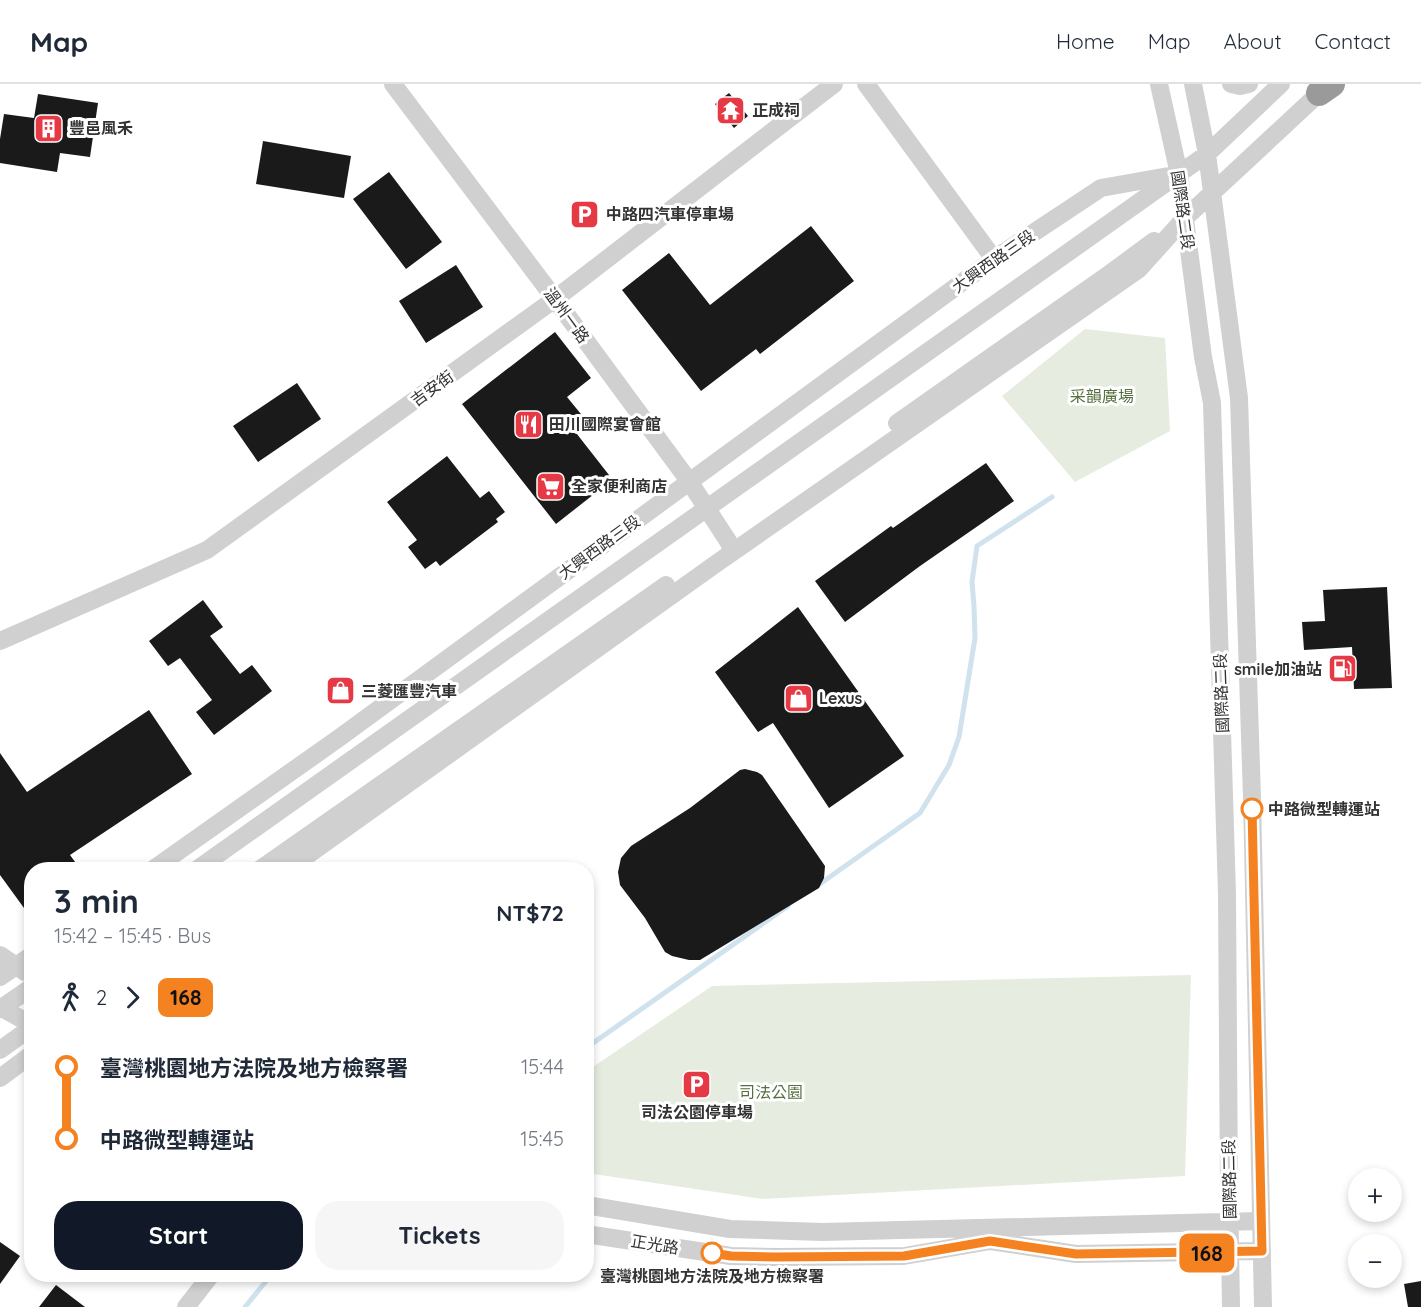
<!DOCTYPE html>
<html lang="en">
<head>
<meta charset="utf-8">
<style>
	:root { --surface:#fff; --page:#f6f6f7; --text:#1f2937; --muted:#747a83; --line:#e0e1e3; --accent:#111827 }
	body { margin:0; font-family:Quicksand,"Noto Sans TC",sans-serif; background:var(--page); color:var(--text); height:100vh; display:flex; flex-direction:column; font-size:22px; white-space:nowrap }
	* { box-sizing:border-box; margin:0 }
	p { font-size:20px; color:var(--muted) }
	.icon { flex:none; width:33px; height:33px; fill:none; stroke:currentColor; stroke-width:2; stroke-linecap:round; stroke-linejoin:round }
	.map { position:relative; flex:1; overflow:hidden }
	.side { position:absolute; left:24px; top:778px; width:570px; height:420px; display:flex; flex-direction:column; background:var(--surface); border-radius:24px; box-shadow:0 3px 9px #0003 }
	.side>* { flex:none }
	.badge { padding:0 12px; border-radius:9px; font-size:21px; line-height:39px }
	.buttons { position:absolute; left:1348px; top:1084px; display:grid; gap:12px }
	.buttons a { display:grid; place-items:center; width:54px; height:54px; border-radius:50%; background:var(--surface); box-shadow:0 3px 9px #0003; font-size:30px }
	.map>.badge { position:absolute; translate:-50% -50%; box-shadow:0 0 0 3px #fff }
	.legs { display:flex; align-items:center; gap:9px; height:66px; padding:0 30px; font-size:20px }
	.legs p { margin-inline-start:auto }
	.headline { display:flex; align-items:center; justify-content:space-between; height:102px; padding:0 30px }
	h1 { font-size:33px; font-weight:700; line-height:45px }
	.cta { display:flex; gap:12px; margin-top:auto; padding:12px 30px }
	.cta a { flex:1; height:69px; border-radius:24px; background:var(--accent); color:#fff; font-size:24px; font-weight:700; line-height:69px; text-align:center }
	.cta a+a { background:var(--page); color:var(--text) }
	ul { padding:0 30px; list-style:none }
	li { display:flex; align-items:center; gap:21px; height:72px; font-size:22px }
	li i { display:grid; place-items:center; width:9px; height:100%; margin:0 8px; background:currentColor }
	li i::after { content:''; width:15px; height:15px; margin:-8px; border:4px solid; border-radius:50%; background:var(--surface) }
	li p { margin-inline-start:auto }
	li:first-child i { background:linear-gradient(#0000 50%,currentColor 0) }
	li:last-child i { background:linear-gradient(currentColor 50%,#0000 0) }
	header { display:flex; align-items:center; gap:36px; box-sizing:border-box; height:84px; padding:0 30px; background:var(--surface); border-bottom:2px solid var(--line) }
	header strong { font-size:28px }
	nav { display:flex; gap:33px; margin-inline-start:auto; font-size:21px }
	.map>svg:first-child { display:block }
	.green { fill:#e6ecdf }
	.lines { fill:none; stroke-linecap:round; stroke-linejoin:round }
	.stream { stroke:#cfe2ee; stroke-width:5 }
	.building { fill:#1a1a1a }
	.minor { stroke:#d0d0d0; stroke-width:18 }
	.highway { stroke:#9a9a9a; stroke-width:26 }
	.line-1-casing { stroke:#fff; stroke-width:14 }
	.line-1 { stroke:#f58220; stroke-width:9 }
	.stop-1-dot { fill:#fff; stroke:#f58220; stroke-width:3 }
	.labels { text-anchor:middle; stroke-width:6; stroke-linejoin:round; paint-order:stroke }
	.poi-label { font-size:16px; font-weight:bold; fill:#333; stroke:#fff; text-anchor:start }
	.street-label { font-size:16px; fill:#333; stroke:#fff }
	.park-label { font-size:16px; fill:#56703f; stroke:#fff }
	.stop-label { font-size:16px; font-weight:bold; fill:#333; stroke:#fff; text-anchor:start }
</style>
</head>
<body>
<header>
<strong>Map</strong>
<nav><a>Home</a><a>Map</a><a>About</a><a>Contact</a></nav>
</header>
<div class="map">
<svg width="1421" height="1223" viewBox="0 0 1421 1223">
	<rect width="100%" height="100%" fill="#fff"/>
	<!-- green -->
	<path class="green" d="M1085,245L1165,254L1170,347L1075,398L1002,312Z
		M1191,891L1185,1092L763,1115L587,1089V987L712,902Z"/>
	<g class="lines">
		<!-- stream -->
		<path class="stream" d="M817,802L920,729L949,681L959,653L975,554L974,522L972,498L977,462L1052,413
			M586,964L788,822
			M245,1223L271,1191"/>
	</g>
	<!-- building -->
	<path class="building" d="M729,9L748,32L734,44L715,20Z
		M38,10L98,19L90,73L60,69L57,88L0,79V55L4,30L34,34Z
		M263,57L351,72L344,114L256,100Z
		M389,88L442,158L406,185L353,115Z
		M811,142L854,197L760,270L756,265L701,307L622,206L669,169L710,221Z
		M456,181L483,223L426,259L399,217Z
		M555,248L591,294L567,313L585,335L573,345L609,391L595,402L598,407L556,440L462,320Z
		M297,299L321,335L258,378L233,342Z
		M447,372L480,414L489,407L505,428L496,435L498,438L440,482L436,477L425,485L408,463L417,456L387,418Z
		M986,379L1014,417L920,482L845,538L815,497L891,442L893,444Z
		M1387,503L1392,604L1354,605L1352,563L1304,566L1302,538L1325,537L1323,506Z
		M203,516L223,543L210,552L240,590L252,581L272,607L214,651L196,628L212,616L180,574L168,582L149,557Z
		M798,523L904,672L829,724L773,639L758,648L715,588Z
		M149,626L192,690L70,771L81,786H32V835L0,791V669L27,708Z
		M745,685L757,688L762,691L825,782L824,794L819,804L700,876H689L672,872L665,868L645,834L620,801L618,788L621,774L631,762L690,724L740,686Z
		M0,1158L20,1172L0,1200Z
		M1421,1197V1223H1408L1404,1200Z
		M56,1201L85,1223H39Z"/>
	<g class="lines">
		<!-- minor -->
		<path class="minor" d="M393,0L555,215L689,397L728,457L733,468
			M866,0L994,175
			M1159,0L1179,90L1203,273L1212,319L1227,810L1229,1106L1231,1223
			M1193,0L1207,70L1239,314L1252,714L1263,1223
			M1231,0L1240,2L1249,0
			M897,339L1112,188L1154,157
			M0,557L207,466L555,215L834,0
			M152,786L339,654L994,175L1101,104L1174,91
			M196,786L1207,70L1281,0
			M259,786L666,501
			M287,786L717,479L1139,185L1184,135L1328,1
			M0,871L25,888
			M0,893L32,871
			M0,923L32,941
			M0,925L32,903
			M0,966L32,943
			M0,994L32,970
			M586,1121L730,1145L822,1148L1261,1137
			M586,1150L731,1172L776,1173L904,1172L990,1157L1076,1170L1262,1167
			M186,1223L211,1191"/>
		<!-- highway -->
		<path class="highway" d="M1319,9L1332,0"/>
	</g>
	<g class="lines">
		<defs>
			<path id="line-1" d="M712,1169L731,1172L776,1173L904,1172L990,1157L1076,1170L1262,1167L1252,725"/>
		</defs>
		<!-- line-1 casing -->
		<use href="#line-1" class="line-1-casing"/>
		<!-- line-1 -->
		<use href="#line-1" class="line-1"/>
	</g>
	<!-- icons -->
	<defs>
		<symbol id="temple-square" viewBox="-11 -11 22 22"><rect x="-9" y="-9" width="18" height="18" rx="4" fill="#e63946" stroke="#fff"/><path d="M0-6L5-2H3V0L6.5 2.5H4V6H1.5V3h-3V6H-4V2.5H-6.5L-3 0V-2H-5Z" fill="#fff"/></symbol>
		<symbol id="building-square" viewBox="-11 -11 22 22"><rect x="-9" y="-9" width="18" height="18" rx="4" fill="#e63946" stroke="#fff"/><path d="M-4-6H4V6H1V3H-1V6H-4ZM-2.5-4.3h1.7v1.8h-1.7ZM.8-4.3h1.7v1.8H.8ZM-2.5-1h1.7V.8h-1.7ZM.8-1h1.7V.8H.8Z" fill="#fff"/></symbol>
		<symbol id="parking-square" viewBox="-11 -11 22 22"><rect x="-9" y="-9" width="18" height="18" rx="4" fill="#e63946" stroke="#fff"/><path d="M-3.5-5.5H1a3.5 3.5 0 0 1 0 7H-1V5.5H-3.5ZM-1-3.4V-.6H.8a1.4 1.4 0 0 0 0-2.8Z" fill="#fff"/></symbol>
		<symbol id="restaurant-square" viewBox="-11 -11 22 22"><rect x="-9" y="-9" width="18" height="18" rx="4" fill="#e63946" stroke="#fff"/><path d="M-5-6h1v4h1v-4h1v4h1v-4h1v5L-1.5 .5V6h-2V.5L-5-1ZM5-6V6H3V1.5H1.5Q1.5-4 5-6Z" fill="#fff"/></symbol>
		<symbol id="supermarket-square" viewBox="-11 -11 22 22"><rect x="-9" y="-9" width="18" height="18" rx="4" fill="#e63946" stroke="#fff"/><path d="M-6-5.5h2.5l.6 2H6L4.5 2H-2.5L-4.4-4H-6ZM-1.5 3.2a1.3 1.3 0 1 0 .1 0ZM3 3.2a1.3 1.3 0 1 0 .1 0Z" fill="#fff"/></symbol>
		<symbol id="fuel-square" viewBox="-11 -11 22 22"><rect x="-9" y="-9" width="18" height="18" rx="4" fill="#e63946" stroke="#fff"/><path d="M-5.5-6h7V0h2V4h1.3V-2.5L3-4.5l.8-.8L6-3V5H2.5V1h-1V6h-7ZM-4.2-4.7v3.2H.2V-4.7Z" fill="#fff"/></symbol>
		<symbol id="shop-square" viewBox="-11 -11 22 22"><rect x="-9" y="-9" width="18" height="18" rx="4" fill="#e63946" stroke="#fff"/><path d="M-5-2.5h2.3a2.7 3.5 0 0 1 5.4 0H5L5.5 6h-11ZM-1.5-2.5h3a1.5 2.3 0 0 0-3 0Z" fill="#fff"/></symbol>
	</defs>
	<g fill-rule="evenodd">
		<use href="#temple-square" x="714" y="10" width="33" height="33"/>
		<use href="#building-square" x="32" y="28" width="33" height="33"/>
		<use href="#parking-square" x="568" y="114" width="33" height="33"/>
		<use href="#restaurant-square" x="512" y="324" width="33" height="33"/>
		<use href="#supermarket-square" x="534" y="386" width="33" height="33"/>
		<use href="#fuel-square" x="1326" y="568" width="33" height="33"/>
		<use href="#shop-square" x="324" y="590" width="33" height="33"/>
		<use href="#shop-square" x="782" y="598" width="33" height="33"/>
		<use href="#parking-square" x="680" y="984" width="33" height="33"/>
	</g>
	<!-- markers -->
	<g class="stop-1-dot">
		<circle cx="1252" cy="725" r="10"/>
		<circle cx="712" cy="1169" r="10"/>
	</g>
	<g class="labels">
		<!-- poi labels -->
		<g class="poi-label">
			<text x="752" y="32">正成祠</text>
			<text x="69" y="50">豐邑風禾</text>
			<text x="606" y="136">中路四汽車停車場</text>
			<text x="549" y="346">田川國際宴會館</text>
			<text x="571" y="408">全家便利商店</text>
			<text x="1322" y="591" text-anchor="end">smile加油站</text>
			<text x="361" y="613">三菱匯豐汽車</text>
			<text x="819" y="620">Lexus</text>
			<text x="697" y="1034" text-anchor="middle">司法公園停車場</text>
		</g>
		<!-- street labels -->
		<g class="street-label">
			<text transform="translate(1183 126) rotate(82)" y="6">國際路二段</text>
			<text transform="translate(993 177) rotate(-35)" y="6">大興西路三段</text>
			<text transform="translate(567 231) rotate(54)" y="6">溫州一路</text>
			<text transform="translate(432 304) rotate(-36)" y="6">吉安街</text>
			<text transform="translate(599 463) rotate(-36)" y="6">大興西路三段</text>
			<text transform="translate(1221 609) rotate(-92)" y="6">國際路二段</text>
			<text transform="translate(1229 1095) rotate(-91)" y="6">國際路二段</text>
			<text transform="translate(655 1160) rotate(9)" y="6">正光路</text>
		</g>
		<!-- park labels -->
		<g class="park-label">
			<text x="1102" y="318">采韻廣場</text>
			<text x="771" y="1014">司法公園</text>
		</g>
		<!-- stop labels -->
		<g class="stop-label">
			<text x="1268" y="731">中路微型轉運站</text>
			<text x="712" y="1198" text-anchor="middle">臺灣桃園地方法院及地方檢察署</text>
		</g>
	</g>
</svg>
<div class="buttons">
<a>+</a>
<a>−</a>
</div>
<b class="badge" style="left:1207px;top:1169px;background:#f58220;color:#111">168</b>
<section class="side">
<div class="headline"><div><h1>3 min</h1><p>15:42 – 15:45 · Bus</p></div><b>NT$72</b></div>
<div class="legs"><svg class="icon" aria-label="walk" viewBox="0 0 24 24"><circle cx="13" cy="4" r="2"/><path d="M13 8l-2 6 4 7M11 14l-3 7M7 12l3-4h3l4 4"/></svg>2<svg class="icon" aria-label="forward" viewBox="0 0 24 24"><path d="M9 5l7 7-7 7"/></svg><b class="badge" style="background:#f58220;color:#111">168</b></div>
<ul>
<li><i style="color:#f58220"></i><b>臺灣桃園地方法院及地方檢察署</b><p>15:44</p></li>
<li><i style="color:#f58220"></i><b>中路微型轉運站</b><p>15:45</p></li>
</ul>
<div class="cta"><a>Start</a><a>Tickets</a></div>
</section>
</div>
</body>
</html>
